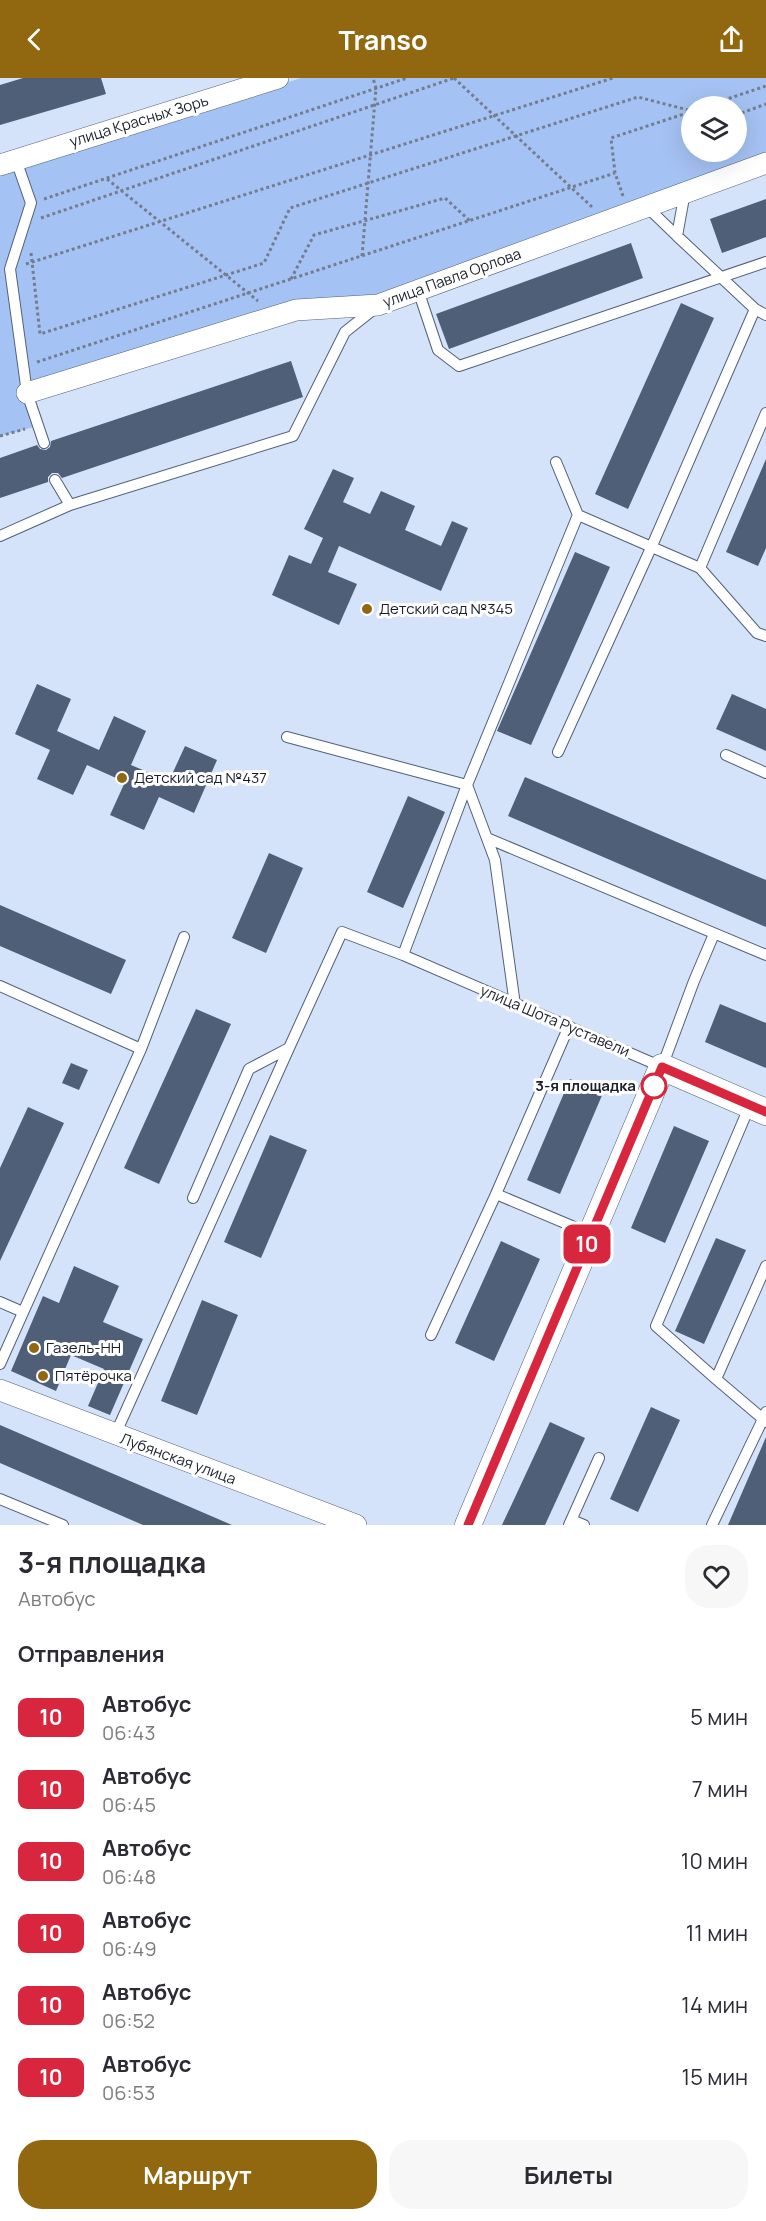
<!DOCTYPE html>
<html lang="ru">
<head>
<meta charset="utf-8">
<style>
	:root { --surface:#fff; --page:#f7f7f7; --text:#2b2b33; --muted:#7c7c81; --accent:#91680f }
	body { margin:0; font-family:Manrope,sans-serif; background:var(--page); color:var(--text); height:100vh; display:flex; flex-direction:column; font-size:22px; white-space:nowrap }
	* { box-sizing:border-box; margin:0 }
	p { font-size:20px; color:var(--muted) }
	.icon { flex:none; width:33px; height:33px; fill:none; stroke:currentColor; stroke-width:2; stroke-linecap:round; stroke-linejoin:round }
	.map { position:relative; height:1447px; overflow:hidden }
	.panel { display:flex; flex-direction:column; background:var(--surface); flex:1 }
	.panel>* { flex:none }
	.badge { padding:0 12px; border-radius:9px; font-size:21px; line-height:39px }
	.fabs { position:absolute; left:681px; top:18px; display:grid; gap:12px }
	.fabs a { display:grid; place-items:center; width:66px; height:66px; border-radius:50%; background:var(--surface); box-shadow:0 6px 24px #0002; font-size:30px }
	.map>.badge { position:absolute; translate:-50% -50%; box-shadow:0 0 0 3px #fff }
	h2 { padding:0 18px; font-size:22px; line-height:54px }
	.round { display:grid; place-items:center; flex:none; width:63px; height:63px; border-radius:24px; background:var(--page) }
	.headline { display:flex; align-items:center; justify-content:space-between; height:102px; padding:0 18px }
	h1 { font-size:28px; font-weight:700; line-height:45px }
	.cta { display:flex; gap:12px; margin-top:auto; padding:12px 18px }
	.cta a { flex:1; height:69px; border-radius:24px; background:var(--accent); color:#fff; font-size:24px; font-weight:700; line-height:69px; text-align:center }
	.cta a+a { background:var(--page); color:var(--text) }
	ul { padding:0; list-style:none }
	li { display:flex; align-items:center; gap:18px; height:72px; padding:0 18px }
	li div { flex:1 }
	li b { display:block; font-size:22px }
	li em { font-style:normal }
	li .badge { min-width:66px; font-weight:700; text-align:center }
	header { display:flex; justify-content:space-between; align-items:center; height:78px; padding:0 18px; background:var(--accent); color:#fff; font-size:27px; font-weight:700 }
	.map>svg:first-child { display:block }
	.green { fill:#a4c2f3; fill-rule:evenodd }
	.building { fill:#4f5f78 }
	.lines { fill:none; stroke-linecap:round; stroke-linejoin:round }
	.service-casing { stroke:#51607a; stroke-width:12 }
	.minor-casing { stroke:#51607a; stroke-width:22 }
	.tertiary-casing { stroke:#51607a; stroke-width:27 }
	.path { stroke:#737d8e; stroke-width:3; stroke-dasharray:3 3; stroke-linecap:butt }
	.service { stroke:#fff; stroke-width:10 }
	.minor { stroke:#fff; stroke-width:21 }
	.tertiary { stroke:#fff; stroke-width:26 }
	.line-casing { stroke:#fff; stroke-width:14 }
	.line { stroke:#d7263d; stroke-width:9 }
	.poi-dot { fill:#91680f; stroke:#fff; stroke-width:2 }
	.stop-dot { fill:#fff; stroke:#d7263d; stroke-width:3 }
	.labels { text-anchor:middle; stroke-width:6; stroke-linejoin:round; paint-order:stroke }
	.street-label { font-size:15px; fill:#1a202b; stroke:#fff }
	.poi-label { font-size:15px; fill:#1a202b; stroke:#fff; text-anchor:start }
	.stop-label { font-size:15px; font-weight:bold; fill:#1a202b; stroke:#fff; text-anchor:end }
</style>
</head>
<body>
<header><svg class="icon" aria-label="back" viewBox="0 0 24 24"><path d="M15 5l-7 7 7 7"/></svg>Transo<svg class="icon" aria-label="share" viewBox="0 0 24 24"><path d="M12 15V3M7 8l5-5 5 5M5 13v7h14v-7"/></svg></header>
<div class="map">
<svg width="766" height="1447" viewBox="0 0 766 1447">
	<rect width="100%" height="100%" fill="#d4e3fa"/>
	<!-- green -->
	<path class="green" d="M301,0H766V86L378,227L296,232L28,315L38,348L0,358V97ZM692,28H736V74H692Z"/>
	<!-- building -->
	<path class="building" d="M23,0H101L106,16L0,47V7Z
		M766,121V159L722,175L710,141Z
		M631,165L643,200L449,271L436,236Z
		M681,225L714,240L628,431L595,416Z
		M291,283L303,319L62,400L58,395H52L48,399V404L0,420V380L37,367L40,371L46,372L50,369L51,363Z
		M766,381V470L758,488L726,474Z
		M333,391L354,400L343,424L370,436L381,413L415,428L405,452L441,468L452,443L468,450L441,513L339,468L328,494L357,506L339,547L272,517L289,477L311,486L323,460L304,451Z
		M575,474L610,489L531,667L497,653Z
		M37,606L71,621L57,653L99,672L114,638L146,653L131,687L169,703L185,668L217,682L194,735L159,719L144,752L110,737L125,704L87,687L73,717L37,701L50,672L15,656Z
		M732,616L766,631V673L716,651Z
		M525,699L766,802V849L508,738Z
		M408,718L445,734L403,830L367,814Z
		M269,775L303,790L266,875L232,860Z
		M0,827L126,882L111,916L0,868Z
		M720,926L766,945V990L705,964Z
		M196,931L231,946L159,1106L124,1090Z
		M71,985L88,992L79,1012L62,1005Z
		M570,1001L603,1015L560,1116L527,1102Z
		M28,1029L64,1045L0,1183V1090Z
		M674,1048L709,1063L665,1165L631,1150Z
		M270,1057L307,1072L261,1180L224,1164Z
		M716,1160L746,1172L704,1266L675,1253Z
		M501,1163L540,1181L494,1283L455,1265Z
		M74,1188L119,1208L103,1244L143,1261L110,1337L88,1328L104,1291L71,1277L56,1313L11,1293L43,1218L59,1225Z
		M202,1222L238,1237L197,1337L161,1323Z
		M651,1329L680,1342L638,1434L610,1421Z
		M550,1344L585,1360L545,1447H502Z
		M0,1347L232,1447H143L0,1385Z
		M766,1359V1447H728Z"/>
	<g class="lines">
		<defs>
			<path id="service" d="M16,82L31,125L10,191L27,315L44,365
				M646,128L677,158L685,114
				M418,212L438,272L459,288L766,184
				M755,231L766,237
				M70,427L293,358L345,254L374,231
				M578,437L700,490L766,335
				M0,458L70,427L55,402
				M700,490L757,555L766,558
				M287,659L467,707L403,877
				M558,674L651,470L755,231L677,158
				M726,677L766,695
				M487,760L766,877
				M0,908L141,971
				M515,927L495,782L467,707L578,437L556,384
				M750,1027L656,1248L716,1301L766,1188
				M496,1116L569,948
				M193,1120L249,991L289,970L342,854L403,877L662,989L694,903L714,856
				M0,1224L23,1234
				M431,1257L496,1116L591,1156
				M0,1286L141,971L184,859
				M716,1301L763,1341L766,1334
				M115,1357L289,970
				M0,1421L63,1447
				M572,1442L584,1447
				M569,1447L599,1380
				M712,1447L763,1341L766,1344"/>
			<path id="minor" d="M0,87L278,0
				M27,315L296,232L378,227L766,85
				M0,1312L356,1447"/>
			<path id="tertiary" d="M468,1447L662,989L766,1034"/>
		</defs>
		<!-- service casing -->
		<use href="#service" class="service-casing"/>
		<!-- minor casing -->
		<use href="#minor" class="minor-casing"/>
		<!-- tertiary casing -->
		<use href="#tertiary" class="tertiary-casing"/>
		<!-- path -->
		<path class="path" d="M454,0L592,129
			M706,28L766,8
			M736,37L766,26
			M107,101L258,223
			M623,118L615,95L611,60L690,34
			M44,121L407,0
			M41,140L454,0
			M31,175L40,256L264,185L290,130L638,19L692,33
			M362,178L376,10L373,0
			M26,186L613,0
			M291,201L314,157L445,120L470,143
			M37,284L615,95
			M0,358L25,351"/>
		<!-- service -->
		<use href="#service" class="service"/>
		<!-- minor -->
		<use href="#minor" class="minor"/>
		<!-- tertiary -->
		<use href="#tertiary" class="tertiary"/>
	</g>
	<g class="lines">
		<defs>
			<path id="line" d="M468,1447L662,989L766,1034"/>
		</defs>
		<!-- line casing -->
		<use href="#line" class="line-casing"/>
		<!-- line -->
		<use href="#line" class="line"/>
	</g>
	<!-- markers -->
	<g class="poi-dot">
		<circle cx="367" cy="531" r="6"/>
		<circle cx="122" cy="700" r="6"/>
		<circle cx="34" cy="1270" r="6"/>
		<circle cx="43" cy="1298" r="6"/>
	</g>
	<circle class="stop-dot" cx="654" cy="1008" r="12"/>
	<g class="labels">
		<!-- street labels -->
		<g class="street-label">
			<text transform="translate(139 43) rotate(-17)" y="5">улица Красных Зорь</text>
			<text transform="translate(452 200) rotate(-20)" y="5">улица Павла Орлова</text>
			<text transform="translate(555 943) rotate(23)" y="5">улица Шота Руставели</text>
			<text transform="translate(178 1381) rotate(20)" y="5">Лубянская улица</text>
		</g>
		<!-- poi labels -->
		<g class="poi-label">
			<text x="379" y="536">Детский сад №345</text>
			<text x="134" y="705">Детский сад №437</text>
			<text x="46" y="1275">Газель-НН</text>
			<text x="55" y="1303">Пятёрочка</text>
		</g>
		<!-- stop labels -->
		<g class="stop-label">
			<text x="636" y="1013">3-я площадка</text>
		</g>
	</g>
</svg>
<div class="fabs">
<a><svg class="icon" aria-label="layers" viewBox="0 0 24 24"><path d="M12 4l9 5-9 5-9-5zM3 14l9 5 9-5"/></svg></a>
</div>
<b class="badge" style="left:587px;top:1166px;background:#d7263d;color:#fff">10</b>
</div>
<section class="panel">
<div class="headline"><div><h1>3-я площадка</h1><p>Автобус</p></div><a class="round"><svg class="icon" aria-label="heart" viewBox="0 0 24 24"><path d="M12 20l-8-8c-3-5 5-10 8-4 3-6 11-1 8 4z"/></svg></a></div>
<h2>Отправления</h2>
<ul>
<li><span class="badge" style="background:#d7263d;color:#fff">10</span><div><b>Автобус</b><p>06:43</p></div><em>5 мин</em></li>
<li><span class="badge" style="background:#d7263d;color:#fff">10</span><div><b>Автобус</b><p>06:45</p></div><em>7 мин</em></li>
<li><span class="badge" style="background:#d7263d;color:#fff">10</span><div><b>Автобус</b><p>06:48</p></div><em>10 мин</em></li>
<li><span class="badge" style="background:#d7263d;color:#fff">10</span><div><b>Автобус</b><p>06:49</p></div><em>11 мин</em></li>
<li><span class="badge" style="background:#d7263d;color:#fff">10</span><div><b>Автобус</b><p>06:52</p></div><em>14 мин</em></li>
<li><span class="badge" style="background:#d7263d;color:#fff">10</span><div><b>Автобус</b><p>06:53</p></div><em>15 мин</em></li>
</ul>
<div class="cta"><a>Маршрут</a><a>Билеты</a></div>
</section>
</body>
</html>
